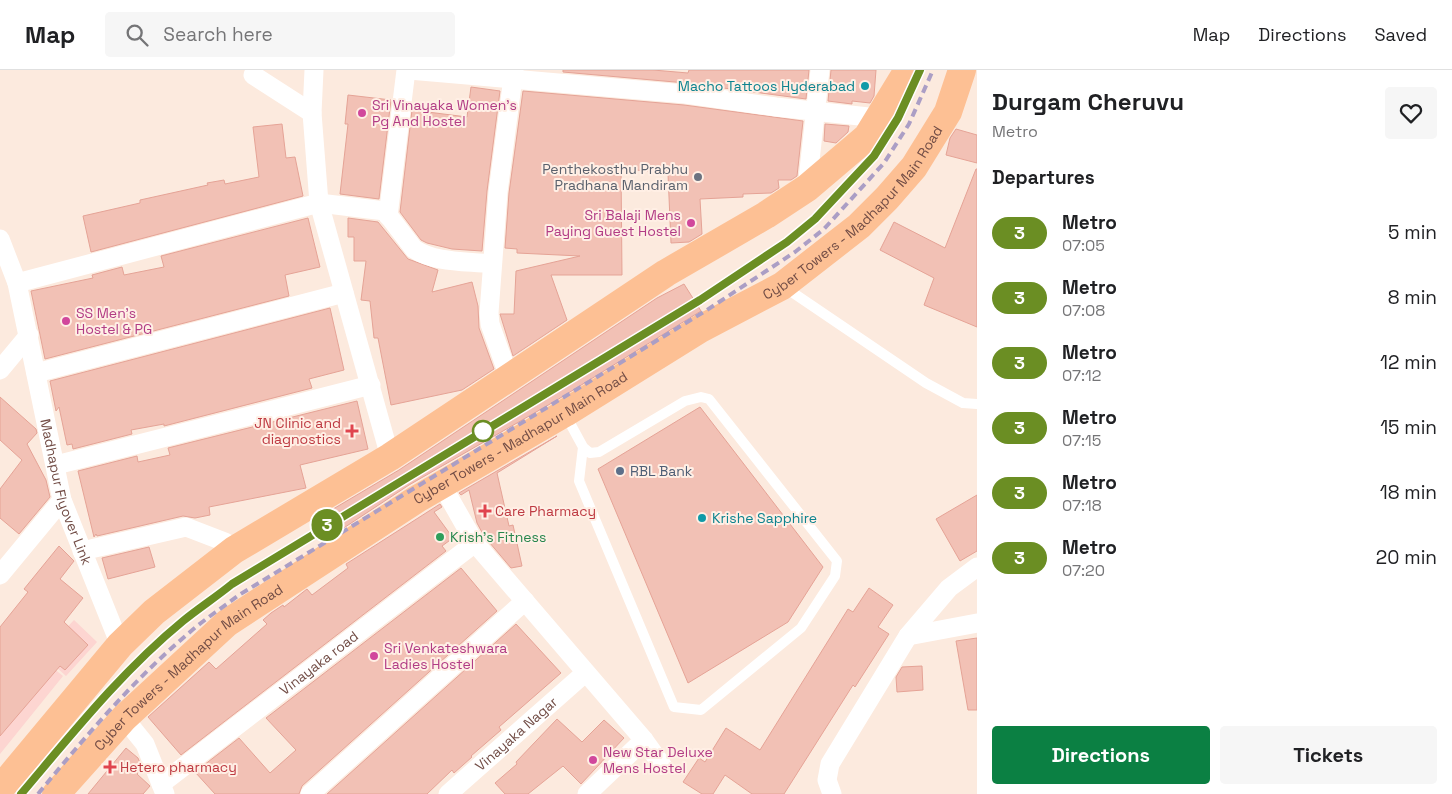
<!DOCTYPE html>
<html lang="en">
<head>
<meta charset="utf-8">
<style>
	:root { --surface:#fff; --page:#f6f6f6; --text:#202124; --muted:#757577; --line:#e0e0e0; --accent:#0b8043 }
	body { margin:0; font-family:"Space Grotesk",sans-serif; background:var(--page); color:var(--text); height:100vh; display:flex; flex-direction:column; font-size:19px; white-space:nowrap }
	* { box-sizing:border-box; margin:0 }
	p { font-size:16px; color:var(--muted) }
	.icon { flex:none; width:28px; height:28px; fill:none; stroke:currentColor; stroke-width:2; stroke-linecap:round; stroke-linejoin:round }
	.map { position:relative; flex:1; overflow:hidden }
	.panel { display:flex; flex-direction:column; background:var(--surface); width:475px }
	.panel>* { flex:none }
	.badge { padding:0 10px; border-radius:16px; font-size:18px; line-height:32px }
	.map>.badge { position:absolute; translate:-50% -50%; box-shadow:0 0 0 2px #fff }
	h2 { padding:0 15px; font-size:19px; line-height:45px }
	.round { display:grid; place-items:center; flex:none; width:52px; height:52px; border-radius:5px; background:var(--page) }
	.overview { display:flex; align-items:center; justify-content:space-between; height:85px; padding:0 15px }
	h1 { font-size:24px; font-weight:700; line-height:38px }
	.primary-button { display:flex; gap:10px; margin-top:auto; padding:10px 15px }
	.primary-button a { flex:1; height:58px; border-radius:5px; background:var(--accent); color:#fff; font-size:20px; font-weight:700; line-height:58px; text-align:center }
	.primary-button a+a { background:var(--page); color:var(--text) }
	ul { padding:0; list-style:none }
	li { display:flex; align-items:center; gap:15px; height:65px; padding:0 15px }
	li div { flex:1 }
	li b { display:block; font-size:19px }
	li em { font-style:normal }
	li .badge { min-width:55px; font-weight:700; text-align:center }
	header { display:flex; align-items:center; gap:30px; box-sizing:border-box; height:70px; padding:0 25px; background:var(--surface); border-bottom:1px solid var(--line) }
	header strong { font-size:24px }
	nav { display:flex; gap:28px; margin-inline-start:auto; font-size:18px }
	.search { width:350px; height:45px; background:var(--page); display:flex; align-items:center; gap:12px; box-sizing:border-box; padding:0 18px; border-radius:5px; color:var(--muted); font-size:19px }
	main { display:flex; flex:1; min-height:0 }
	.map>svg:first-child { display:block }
	.commercial { fill:#fdd5d1 }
	.building { fill:#f2c1b5; stroke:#e5a396 }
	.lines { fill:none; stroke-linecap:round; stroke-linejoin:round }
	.service { stroke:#fff; stroke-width:10 }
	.minor { stroke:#fff; stroke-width:19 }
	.primary { stroke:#fdc094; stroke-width:28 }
	.rail { stroke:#ab9ec5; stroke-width:4; stroke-dasharray:8 5; stroke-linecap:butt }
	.line-casing { stroke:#fff; stroke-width:11 }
	.line { stroke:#6b8e23; stroke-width:8 }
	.culture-dot { fill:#0f9aa8; stroke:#ffefe5; stroke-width:2 }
	.hotel-dot { fill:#d1479c; stroke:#ffefe5; stroke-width:2 }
	.worship-dot { fill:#6b7280; stroke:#ffefe5; stroke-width:2 }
	.health-dot { fill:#e0444e; stroke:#ffefe5; stroke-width:2 }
	.stop-dot { fill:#fff; stroke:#6b8e23; stroke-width:2.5 }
	.service-dot { fill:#5c6f8a; stroke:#ffefe5; stroke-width:2 }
	.leisure-dot { fill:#2e9e5b; stroke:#ffefe5; stroke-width:2 }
	.labels { text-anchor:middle; stroke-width:4; stroke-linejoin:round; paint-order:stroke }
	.culture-label { font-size:14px; fill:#0d838f; stroke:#ffefe5; text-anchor:end }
	.hotel-label { font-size:14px; fill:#b23c85; stroke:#ffefe5; text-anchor:start }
	.worship-label { font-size:14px; fill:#5b616d; stroke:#ffefe5; text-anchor:end }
	.street-label { font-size:14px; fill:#724d46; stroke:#ffefe5 }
	.health-label { font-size:14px; fill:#be3a42; stroke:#ffefe5; text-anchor:start }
	.service-label { font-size:14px; fill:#4e5e75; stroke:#ffefe5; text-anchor:start }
	.leisure-label { font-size:14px; fill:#27864d; stroke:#ffefe5; text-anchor:start }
</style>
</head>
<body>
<header>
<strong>Map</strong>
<div class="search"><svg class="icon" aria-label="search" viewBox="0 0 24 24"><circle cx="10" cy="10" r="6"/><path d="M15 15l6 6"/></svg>Search here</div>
<nav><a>Map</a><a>Directions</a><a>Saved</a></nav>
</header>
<main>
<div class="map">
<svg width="977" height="724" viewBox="0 0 977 724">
	<rect width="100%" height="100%" fill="#fceade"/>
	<!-- commercial -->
	<path class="commercial" d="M74,550L97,572L66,606L42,584Z
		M38,586L63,606L0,684V633Z"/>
	<!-- building -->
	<path class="building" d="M563,0H653L688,3L689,0H809L806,29L686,13L563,2Z
		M831,0H876L874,26L870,33L852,31V34L828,31Z
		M471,17L500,21L487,121L482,181L452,179L427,173L421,170L400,142L412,40L467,47Z
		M523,21L684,35L803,51L797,106L791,110H778L779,118L771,123L743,124V127L700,129L702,164L689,172L671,173L668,104L621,98L622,205H551L567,250L513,286L500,244H514L516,201L580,186L517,183V179L505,178L509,123Z
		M348,25L391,30L379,129L340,124L348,54H345Z
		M282,54L286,88L295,87L303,126L91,182L83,146L140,133V130L208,115L207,113L224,110L225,114L259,107L253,57Z
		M825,54L849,56L848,62L836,73L824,71Z
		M956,59L977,65V93L946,85L950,68Z
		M976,99H977V257L924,235L934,208L880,180L894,152L945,178Z
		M308,148L320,197L285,205L289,226L45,289L31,221L93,208L92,205L122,197L124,205L164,197L161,186Z
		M348,148L378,152L408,189L438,200L432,222L472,212L478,236L479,258L494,299L462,320L391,335L378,268H374L370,231L361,230L366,191H354V167H348Z
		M684,214L701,241L557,330L409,415L330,467L318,448L399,400L657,228Z
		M330,238L344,300L309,309L312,318L164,356V354L131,360L132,364L73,379L72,374L67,375L59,337L56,341L50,311Z
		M0,327L36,359L37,363L27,374L46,410L50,427L19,464L0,448V419L22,390L0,370Z
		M357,331L368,379L300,395L306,418L209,437L210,445L195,448L183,446L97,466L96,464L94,467L78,401L137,386L138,392L170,385L168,378Z
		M700,337L823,497L788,552L688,613L598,399Z
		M557,366L497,403L509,456L513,455L522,496L511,498L484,466L477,453L469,420L461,425L459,423Z
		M977,425V481L960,491L936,449Z
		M440,434L442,437L434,442L453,468L442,476L446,481L181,685L148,647L209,592L216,599L267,554L263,550L271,543L283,535L284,537L307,519L312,525L348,498L346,494Z
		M59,476L74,491L60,509L83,528L64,552L88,575L65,600L60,596L0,666V557L28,522L24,519Z
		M149,477L155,497L108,509L102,488Z
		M461,498L497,541L302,716L299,724H215L195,702L239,668L270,703L296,680L266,648Z
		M869,518L893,535L878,557L889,564L855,617L853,615L784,724H752L725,705L713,724H702L683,712L699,688L705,692L726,658L760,680L848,539L853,542Z
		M516,554L561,603L499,657L501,660L471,686L472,687L454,703L452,700L427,724H327Z
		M977,568V640H968L956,571Z
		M922,596L923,620L897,622L896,607L902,597Z
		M557,649L582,672L604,650L624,668L581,714L563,696L528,724H505L495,713L517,694L516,692Z
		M126,678L138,688L142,698L137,704L150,716L143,724H88Z"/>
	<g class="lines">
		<!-- service -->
		<path class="service" d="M783,216L926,313L963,333L977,334
			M565,344L583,377L590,383L599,382L685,331L701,327L709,329L837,491L835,506L801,558L701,640L674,637L579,411L583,377"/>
		<!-- minor -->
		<g class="minor">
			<path d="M314,0L312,43L319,133L390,387"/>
			<path d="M409,0L685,24L776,37L878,48"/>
			<path d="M253,5L312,43"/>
			<path d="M807,118L820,0"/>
			<path d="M388,146L406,0"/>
			<path id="s1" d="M0,169L17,213L62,430L120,575"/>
			<path d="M17,213L319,133L385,141L414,179C435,193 466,191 491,194"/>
			<path d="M0,300L29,265"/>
			<path d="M36,303L344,223"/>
			<path d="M509,307L490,254L489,243L498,122L514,0"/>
			<path d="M56,395L371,315"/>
			<path d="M442,415L475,473L644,670L662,695"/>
			<path d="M82,481L186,457L225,472L234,480"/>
			<path d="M0,505L62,430"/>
			<path d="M908,566L977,553"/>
			<path d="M124,648L145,674L165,724"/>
			<path id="s2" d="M161,714L475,473"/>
			<path d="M310,724L525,531"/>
			<path id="s3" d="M448,724L585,603"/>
			<path d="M587,724L644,670"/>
			<path d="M832,724L827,710L830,694L908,566L949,518L977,497"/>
		</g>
		<!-- primary -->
		<g class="primary">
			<path d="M0,719L120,575L154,542L234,480L390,387L666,203L766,145L807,118L867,67L908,0"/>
			<path id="s4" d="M56,724L124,648L227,553L417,429L565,343L700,259L782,216L859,156L887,128L914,97L948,42L962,0"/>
		</g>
		<!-- rail -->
		<path class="rail" d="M21,724C72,664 122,601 183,551C199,538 215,527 232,514L700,230L787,172L815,149L874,86L898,48L920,0
			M38,724C85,667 133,610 190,562C205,549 223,537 239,525L707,240L795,182L824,159L884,93L909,54L933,0"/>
	</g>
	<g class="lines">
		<defs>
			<path id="line" d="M21,724C72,664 122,601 183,551C199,538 216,527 232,514L700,230L787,172L815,149L874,86L898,48L920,0"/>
		</defs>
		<!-- line casing -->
		<use href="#line" class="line-casing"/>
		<!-- line -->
		<use href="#line" class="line"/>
	</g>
	<!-- markers -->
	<g class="culture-dot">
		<circle cx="865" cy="16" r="5"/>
		<circle cx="702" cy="448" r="5"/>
	</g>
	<g class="hotel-dot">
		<circle cx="362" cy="43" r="5"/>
		<circle cx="691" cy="153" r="5"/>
		<circle cx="66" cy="251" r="5"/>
		<circle cx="374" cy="586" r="5"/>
		<circle cx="593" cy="690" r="5"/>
	</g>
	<circle class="worship-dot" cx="698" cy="107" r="5"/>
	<g class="health-dot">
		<path d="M349.5 353.5h5v5h5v5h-5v5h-5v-5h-5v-5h5z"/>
		<path d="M482.5 433.5h5v5h5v5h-5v5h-5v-5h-5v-5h5z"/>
		<path d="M107.5 689.5h5v5h5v5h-5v5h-5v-5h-5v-5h5z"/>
	</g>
	<circle class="stop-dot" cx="483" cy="361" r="10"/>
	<circle class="service-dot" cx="620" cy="401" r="5"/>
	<circle class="leisure-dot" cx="440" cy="467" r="5"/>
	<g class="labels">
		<!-- culture labels -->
		<g class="culture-label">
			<text x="855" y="21">Macho Tattoos Hyderabad</text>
			<text x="712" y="453" text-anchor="start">Krishe Sapphire</text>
		</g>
		<!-- hotel labels -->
		<g class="hotel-label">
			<text x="372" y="40">Sri Vinayaka Women's<tspan x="372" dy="16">Pg And Hostel</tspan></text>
			<text x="681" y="150" text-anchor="end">Sri Balaji Mens<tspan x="681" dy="16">Paying Guest Hostel</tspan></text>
			<text x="76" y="248">SS Men's<tspan x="76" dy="16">Hostel &amp; PG</tspan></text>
			<text x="384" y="583">Sri Venkateshwara<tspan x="384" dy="16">Ladies Hostel</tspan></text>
			<text x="603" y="687">New Star Deluxe<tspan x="603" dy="16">Mens Hostel</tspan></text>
		</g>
		<!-- worship labels -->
		<g class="worship-label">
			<text x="688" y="104">Penthekosthu Prabhu<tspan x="688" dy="16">Pradhana Mandiram</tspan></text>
		</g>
		<!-- street labels -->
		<g class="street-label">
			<text dy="5" stroke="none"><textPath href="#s4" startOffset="994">Cyber Towers - Madhapur Main Road</textPath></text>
			<text dy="5" stroke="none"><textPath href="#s4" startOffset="589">Cyber Towers - Madhapur Main Road</textPath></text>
			<text dy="5" stroke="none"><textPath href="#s1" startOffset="262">Madhapur Flyover Link</textPath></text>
			<text dy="5" stroke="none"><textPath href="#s2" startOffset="199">Vinayaka road</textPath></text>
			<text dy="5" stroke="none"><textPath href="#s4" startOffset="184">Cyber Towers - Madhapur Main Road</textPath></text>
			<text dy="5" stroke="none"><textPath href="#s3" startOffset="91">Vinayaka Nagar</textPath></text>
		</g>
		<!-- health labels -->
		<g class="health-label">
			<text x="341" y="358" text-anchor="end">JN Clinic and<tspan x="341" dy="16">diagnostics</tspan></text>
			<text x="495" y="446">Care Pharmacy</text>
			<text x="120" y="702">Hetero pharmacy</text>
		</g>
		<!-- service labels -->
		<g class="service-label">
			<text x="630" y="406">RBL Bank</text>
		</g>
		<!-- leisure labels -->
		<g class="leisure-label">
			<text x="450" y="472">Krish's Fitness</text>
		</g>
	</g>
</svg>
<b class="badge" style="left:327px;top:455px;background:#6b8e23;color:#fff">3</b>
</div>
<section class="panel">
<div class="overview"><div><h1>Durgam Cheruvu</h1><p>Metro</p></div><a class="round"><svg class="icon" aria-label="heart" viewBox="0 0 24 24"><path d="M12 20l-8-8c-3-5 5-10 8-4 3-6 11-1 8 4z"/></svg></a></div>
<h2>Departures</h2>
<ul>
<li><span class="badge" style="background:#6b8e23;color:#fff">3</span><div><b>Metro</b><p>07:05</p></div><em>5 min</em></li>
<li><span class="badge" style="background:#6b8e23;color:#fff">3</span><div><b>Metro</b><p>07:08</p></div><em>8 min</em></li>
<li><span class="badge" style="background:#6b8e23;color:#fff">3</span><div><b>Metro</b><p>07:12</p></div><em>12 min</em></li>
<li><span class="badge" style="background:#6b8e23;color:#fff">3</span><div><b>Metro</b><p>07:15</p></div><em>15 min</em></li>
<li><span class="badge" style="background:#6b8e23;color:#fff">3</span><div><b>Metro</b><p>07:18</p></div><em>18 min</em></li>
<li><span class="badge" style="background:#6b8e23;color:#fff">3</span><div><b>Metro</b><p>07:20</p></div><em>20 min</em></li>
</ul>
<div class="primary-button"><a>Directions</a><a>Tickets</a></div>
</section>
</main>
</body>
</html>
